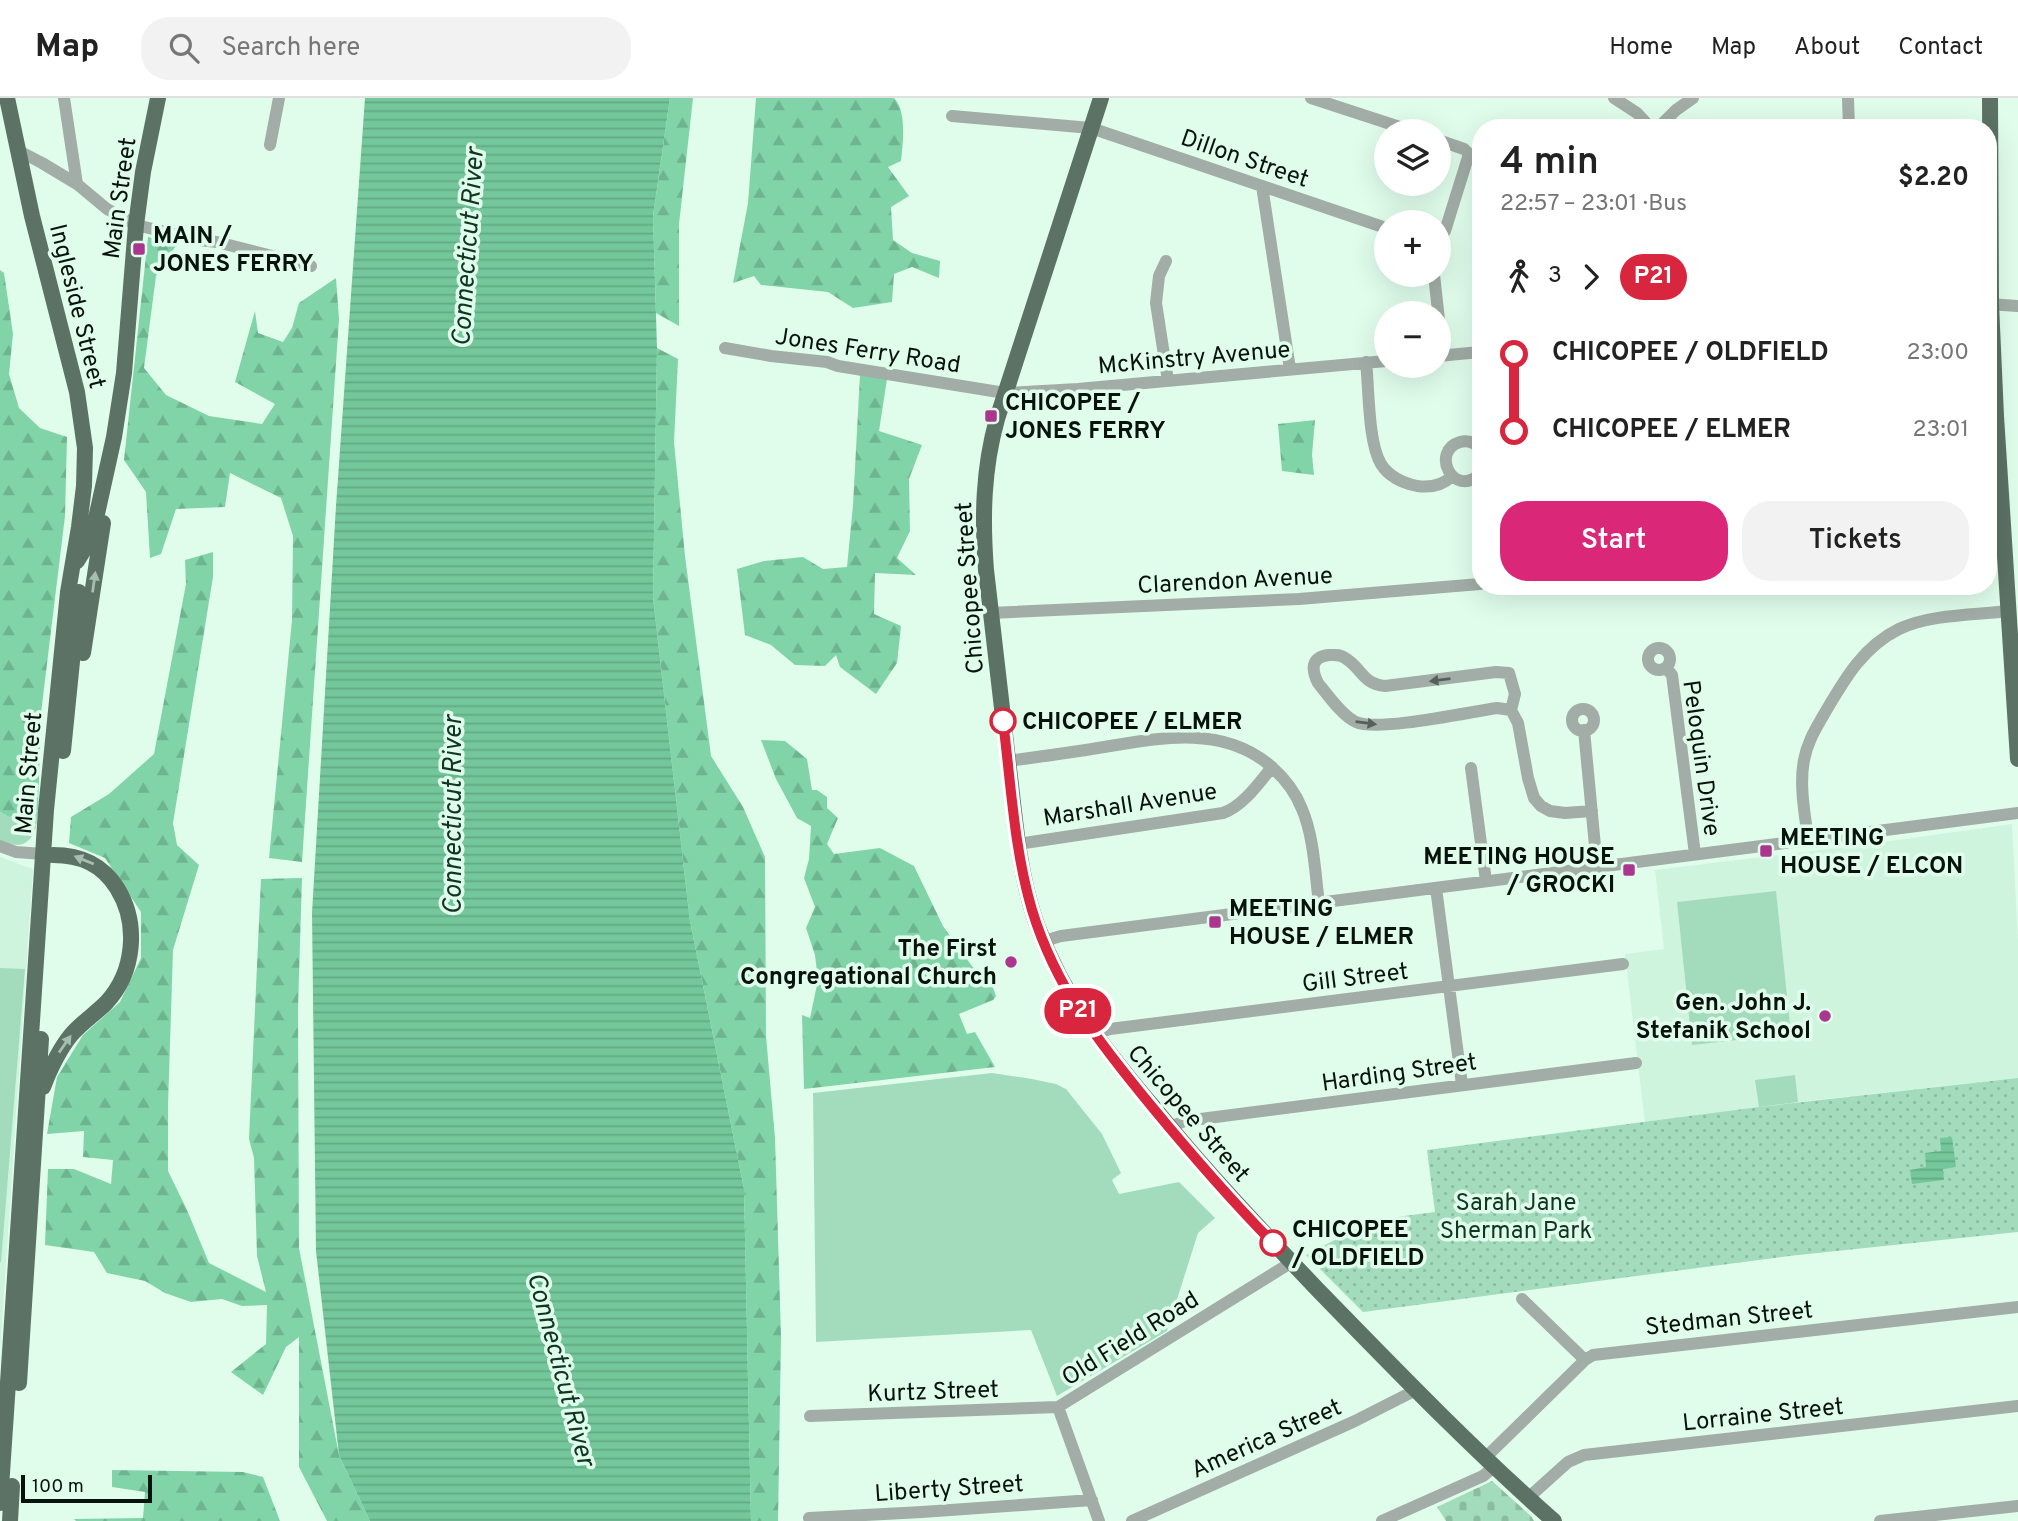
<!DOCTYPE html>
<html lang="en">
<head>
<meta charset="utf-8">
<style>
	:root { --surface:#fff; --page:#f2f2f2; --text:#222; --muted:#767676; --line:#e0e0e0; --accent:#db2777 }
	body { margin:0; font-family:Overpass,sans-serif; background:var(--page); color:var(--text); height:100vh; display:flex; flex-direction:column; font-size:26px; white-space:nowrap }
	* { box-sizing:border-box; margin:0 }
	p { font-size:23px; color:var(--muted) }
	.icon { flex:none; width:38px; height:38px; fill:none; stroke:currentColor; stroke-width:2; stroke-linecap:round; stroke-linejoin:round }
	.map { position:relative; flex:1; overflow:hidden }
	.side { position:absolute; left:1472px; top:21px; width:525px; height:476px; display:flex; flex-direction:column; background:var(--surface); border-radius:28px; box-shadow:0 7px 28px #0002 }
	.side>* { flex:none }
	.badge { padding:0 14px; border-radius:23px; font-size:24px; line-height:46px }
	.fabs { position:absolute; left:1374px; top:21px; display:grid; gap:14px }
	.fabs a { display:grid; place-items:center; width:77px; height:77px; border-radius:50%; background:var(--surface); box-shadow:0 7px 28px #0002; font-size:35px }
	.scale { position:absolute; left:21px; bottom:18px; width:131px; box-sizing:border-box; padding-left:7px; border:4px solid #09130d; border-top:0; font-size:19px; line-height:24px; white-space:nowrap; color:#09130d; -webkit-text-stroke:5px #e0fdec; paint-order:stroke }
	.map>.badge { position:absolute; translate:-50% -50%; box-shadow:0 0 0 4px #fff }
	.legs { display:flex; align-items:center; gap:10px; height:77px; padding:0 28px; font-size:23px }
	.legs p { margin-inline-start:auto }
	.overview { display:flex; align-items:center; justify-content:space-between; height:119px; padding:0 28px }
	h1 { font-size:38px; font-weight:600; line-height:52px }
	.button { display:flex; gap:14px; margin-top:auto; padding:14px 28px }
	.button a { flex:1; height:80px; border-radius:28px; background:var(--accent); color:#fff; font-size:28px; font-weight:600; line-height:80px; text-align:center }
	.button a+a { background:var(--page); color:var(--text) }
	ul { padding:0 28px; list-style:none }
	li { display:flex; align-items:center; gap:24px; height:77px; font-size:26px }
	li i { display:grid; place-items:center; width:10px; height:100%; margin:0 9px; background:currentColor }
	li i::after { content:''; width:18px; height:18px; margin:-9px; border:5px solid; border-radius:50%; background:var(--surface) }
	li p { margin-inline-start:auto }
	li:first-child i { background:linear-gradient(#0000 50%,currentColor 0) }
	li:last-child i { background:linear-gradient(currentColor 50%,#0000 0) }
	header { display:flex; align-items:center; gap:42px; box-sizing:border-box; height:98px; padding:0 35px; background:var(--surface); border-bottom:2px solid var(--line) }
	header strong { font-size:33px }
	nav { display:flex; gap:38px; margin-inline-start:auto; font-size:24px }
	.search { width:490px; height:63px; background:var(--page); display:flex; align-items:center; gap:18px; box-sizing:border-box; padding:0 24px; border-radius:28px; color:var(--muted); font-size:26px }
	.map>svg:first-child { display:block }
	.built { fill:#cff4de }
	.grass { fill:#a3dcbc }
	.forest { fill:url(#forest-firs) }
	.cemetery { fill:url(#cemetery-stones) }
	.park { fill:url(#park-dots) }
	.water { fill:url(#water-rules) }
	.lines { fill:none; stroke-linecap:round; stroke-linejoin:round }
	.minor { stroke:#a1ada6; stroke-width:12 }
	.major { stroke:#5c7265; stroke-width:16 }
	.oneway { fill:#a5beaf }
	.oneway2 { fill:#55605a }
	.line-1-casing { stroke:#fff; stroke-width:16 }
	.line-1 { stroke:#d7263d; stroke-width:10 }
	.poi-dot { fill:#ab368d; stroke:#e0fdec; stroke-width:2.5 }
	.stop-1-dot { fill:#fff; stroke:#d7263d; stroke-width:3.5 }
	.labels { text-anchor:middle; stroke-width:7; stroke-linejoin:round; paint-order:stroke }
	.street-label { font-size:24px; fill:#09130d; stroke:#e0fdec }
	.poi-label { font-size:24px; font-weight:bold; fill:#09130d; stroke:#e0fdec; text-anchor:start }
	.stop-label { font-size:24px; font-weight:bold; fill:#09130d; stroke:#e0fdec; text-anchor:start }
	.park-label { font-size:24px; fill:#113624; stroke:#e0fdec }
	.water-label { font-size:26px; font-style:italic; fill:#103523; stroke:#e0fdec }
</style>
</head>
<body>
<header>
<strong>Map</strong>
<div class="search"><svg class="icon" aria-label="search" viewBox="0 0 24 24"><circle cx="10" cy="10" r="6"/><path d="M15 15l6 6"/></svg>Search here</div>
<nav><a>Home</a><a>Map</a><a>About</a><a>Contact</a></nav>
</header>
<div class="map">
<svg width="2018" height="1423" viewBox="0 0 2018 1423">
	<defs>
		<pattern id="forest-firs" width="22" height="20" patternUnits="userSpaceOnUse" patternTransform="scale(1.75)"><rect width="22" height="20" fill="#81d4a8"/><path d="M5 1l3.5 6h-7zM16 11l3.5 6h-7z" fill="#6eb58f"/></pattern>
		<pattern id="cemetery-stones" width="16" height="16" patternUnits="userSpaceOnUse" patternTransform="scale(1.75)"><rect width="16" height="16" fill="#a3dcbc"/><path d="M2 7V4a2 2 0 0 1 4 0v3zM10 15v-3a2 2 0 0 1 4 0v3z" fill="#8bbca0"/></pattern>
		<pattern id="park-dots" width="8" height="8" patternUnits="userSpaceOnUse" patternTransform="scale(1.75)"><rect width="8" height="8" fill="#a3dcbc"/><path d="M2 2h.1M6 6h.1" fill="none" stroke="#8bbca0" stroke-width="1.8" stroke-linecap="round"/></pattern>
		<pattern id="water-rules" width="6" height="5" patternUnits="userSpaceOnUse" patternTransform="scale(1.75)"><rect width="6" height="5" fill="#74c79b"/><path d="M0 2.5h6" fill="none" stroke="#63aa84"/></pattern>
	</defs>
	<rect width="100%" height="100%" fill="#e0fdec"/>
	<!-- built -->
	<path class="built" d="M2012,726L2018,842V980L1798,1004L1645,1025L1625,856L1664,851L1655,772L1869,746Z
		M0,759L33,771L0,1253Z"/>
	<!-- grass -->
	<path class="grass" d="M38,712C38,725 35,745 18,747C13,747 5,744 0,743V714L9,719Z
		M1776,793L1791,936L1692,947L1677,804Z
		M0,870L25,871L1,1164H0Z
		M992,975L1032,981L1056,986L1066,991L1102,1036L1121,1075L1112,1082L1119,1096L1179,1084L1215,1120L1198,1135L1167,1233L1057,1298L1031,1232L816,1244L813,995Z
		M1795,977L1798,1004L1759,1009L1755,982Z"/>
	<!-- forest -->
	<path class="forest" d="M670,0H693L679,126V228L656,215L653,118Z
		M756,0H894C907,13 903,45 901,63L888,69L909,98L891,109L893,142L912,155L940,163L939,180L912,169L894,176L892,204L853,210L828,194L761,187L754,178L733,185L748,105Z
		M148,139L177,146L156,178L144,270L166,297L209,318L262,326L275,306L235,284L255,213L258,235L283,244L292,230L299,205L336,180L339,221L302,764L269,760L292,522L293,438L281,400L230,375L225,409L176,411L161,456L150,460L146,394L124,362Z
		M0,172L4,175L13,236L9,276L19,310L40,330L67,339L65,418L41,615L38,712L9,719L0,714Z
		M657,250L678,261L674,344L685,458L711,658L743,709L765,759L766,938L775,1040L781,1238L778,1423H751L744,1091L690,823L653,499Z
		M860,277L887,281L879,333L922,347L909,381L910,433L897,460L916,477L875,475L874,516L901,528L897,565L876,596L840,569L836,557L825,568L795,567L771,547L745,537L737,471L764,463L803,459L823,471L847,469L853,407Z
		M1315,322L1312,357L1314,377L1282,373L1278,326Z
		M213,454V479L173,725L177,747L199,767L173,852L168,1009V1073L187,1112L209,1165L266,1194L257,1158L254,1060L249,1041L261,781L302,780L298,910L299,1150L339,1357L370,1423H327L299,1369V1239L286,1249L263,1297L231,1274L266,1246L267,1207L242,1208L222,1201L191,1204L165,1195L145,1183L107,1175L94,1154L45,1147L48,1071H74L111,1086L113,1062L83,1059L84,1033L47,1036L57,979L83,937L120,904L141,860V814L105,760L69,745L71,719L109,696L154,656L186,486L185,462Z
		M761,642L785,643L807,661L812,692H817L827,699V710L838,720L827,746L834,756L880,750L914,768L943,828L977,875L992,887L996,898L993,902L959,916L967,936L975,934L995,969L804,991L802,917L810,920L818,882L815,857L806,830L815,809L804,780L809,761L811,728L797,720L776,681Z
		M112,1372L243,1374L263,1379L280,1423H76L74,1421L143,1420L145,1394L112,1389Z"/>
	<!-- cemetery -->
	<path class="cemetery" d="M1492,1383L1531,1418L1534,1423H1446L1437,1409Z"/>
	<!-- park -->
	<path class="park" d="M2018,980V1134L1789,1158L1363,1214L1306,1157L1373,1122L1435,1114L1427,1052L1759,1009Z"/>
	<!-- water -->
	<path class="water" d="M365,0H670L653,118L657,250L653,499L690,823L744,1091L751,1423H370L339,1357L316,1153L312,815L336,408Z
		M1952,1039L1956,1069L1943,1071L1944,1082L1912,1086L1910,1072L1926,1069L1925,1055L1941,1053L1940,1040Z"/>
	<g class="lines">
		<!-- minor -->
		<path class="minor" d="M64,0L77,86
			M1311,0L1412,33
			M1614,0L1637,15L1651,30
			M1848,0L1849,30
			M952,18L1091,30L1386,130
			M1658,30L1676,12L1693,0
			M1438,42L1464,51L1469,56L1445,133L1438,141
			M270,47L279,0
			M17,52L42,65L77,86L107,111L136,127L199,142L217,144L311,168
			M1262,88L1290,271
			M1166,163L1159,178L1156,205L1168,283
			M1434,177L1443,257
			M1988,206L2018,208
			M725,250L771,258L827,264L838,268L1005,295L1078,291L1386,263
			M1438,258L1480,254
			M1366,264C1369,290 1368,345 1381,366C1389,379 1403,385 1417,388C1431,390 1443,387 1452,378
			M1480,351C1475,345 1468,342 1460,344C1430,353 1453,401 1480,376
			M991,515L1299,501L1480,486
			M1648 561a11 11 0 1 1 22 0a11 11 0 1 1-22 0Z
			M1666,570L1672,577L1695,756
			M1572 622a11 11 0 1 1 22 0a11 11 0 1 1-22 0Z
			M1511,612L1497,610C1469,614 1378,634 1356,624C1343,619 1327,596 1318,585C1311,571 1311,559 1329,557C1335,557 1340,556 1345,560C1362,570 1362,586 1385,588L1496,574L1509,575L1515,596L1511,612L1518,625L1528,680L1534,700L1541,708L1550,713L1565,715L1592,713
			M1584,632L1597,769
			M1008,663C1038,659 1068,655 1098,650C1155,641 1218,626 1267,665C1282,677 1295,693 1302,711C1314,739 1315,775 1319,805
			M1471,670L1486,783
			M1808,741C1805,716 1799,688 1804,662C1807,645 1815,632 1823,618C1843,584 1862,549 1899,531C1930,516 1975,517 2009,513
			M1018,746L1223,715C1243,708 1259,685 1272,669
			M0,748L16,754L43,756
			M1436,790L1462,987
			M1044,843L1061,838L2018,715
			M1094,937L1110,931L1623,866
			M1169,1029L1185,1023L1636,965
			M1522,1201L1585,1262
			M810,1318L1058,1309
			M1485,1360L1585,1262L1593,1257L2018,1209
			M1528,1400L1568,1364L1584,1357L2018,1308
			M809,1420L922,1414L1092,1402
			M1099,1423L1058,1309L1292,1164
			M1132,1423L1355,1323L1416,1292
			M1382,1423L1483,1378L1494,1369
			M1880,1423L2018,1408"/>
		<!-- major -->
		<path class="major" d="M1101,0L997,321C983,371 982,420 986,472C993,535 1001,598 1008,662C1015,717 1018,774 1037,827C1064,901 1105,952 1155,1011C1206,1074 1262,1133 1318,1192C1395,1271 1471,1350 1554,1423
			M1990,0L1991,206L1996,318L2018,661
			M77,463L88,445L95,425L114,339L124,275L136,127L143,74L158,0
			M83,555L103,425
			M63,653L79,494
			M43,989C50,971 58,953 71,937C81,925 95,916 106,905C135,874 139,825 117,790C102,766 81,757 53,757
			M19,1285L41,941
			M0,1405L46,712L68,494L79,429L84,388L85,350L77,294L32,118L7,0
			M10,1423L12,1388"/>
	</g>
	<!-- one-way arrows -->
	<defs><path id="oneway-solid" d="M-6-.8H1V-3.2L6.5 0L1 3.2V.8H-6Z" transform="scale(1.75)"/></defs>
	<g class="oneway">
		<use href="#oneway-solid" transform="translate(94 484) rotate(-82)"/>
		<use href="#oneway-solid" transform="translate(84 762) rotate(-158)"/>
		<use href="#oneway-solid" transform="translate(65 946) rotate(-55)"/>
	</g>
	<g class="oneway2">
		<use href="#oneway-solid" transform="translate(1440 582) rotate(173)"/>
		<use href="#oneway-solid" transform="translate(1366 625) rotate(7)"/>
	</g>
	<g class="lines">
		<defs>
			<path id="line-1" d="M1003,623C1011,686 1014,751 1032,812C1056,891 1101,947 1153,1010C1191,1056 1231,1102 1273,1145"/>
		</defs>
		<!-- line-1 casing -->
		<use href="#line-1" class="line-1-casing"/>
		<!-- line-1 -->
		<use href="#line-1" class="line-1"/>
	</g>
	<!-- markers -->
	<g class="poi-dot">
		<rect x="132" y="144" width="14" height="14" rx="3.5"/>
		<rect x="984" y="311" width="14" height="14" rx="3.5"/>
		<rect x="1759" y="746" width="14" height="14" rx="3.5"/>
		<rect x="1622" y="765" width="14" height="14" rx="3.5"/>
		<rect x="1208" y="817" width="14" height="14" rx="3.5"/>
		<circle cx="1011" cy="864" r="7"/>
		<circle cx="1825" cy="918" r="7"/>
	</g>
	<g class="stop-1-dot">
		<circle cx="1003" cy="623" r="12"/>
		<circle cx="1273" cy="1145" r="12"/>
	</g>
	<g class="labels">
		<!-- street labels -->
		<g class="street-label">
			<text transform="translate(1245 60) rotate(19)" y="8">Dillon Street</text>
			<text transform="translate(119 100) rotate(-82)" y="8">Main Street</text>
			<text transform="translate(78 208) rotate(76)" y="8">Ingleside Street</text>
			<text transform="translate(868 252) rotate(9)" y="8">Jones Ferry Road</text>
			<text transform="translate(1194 259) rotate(-5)" y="8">McKinstry Avenue</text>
			<text transform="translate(1235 482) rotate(-3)" y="8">Clarendon Avenue</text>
			<text transform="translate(969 490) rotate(-94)" y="8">Chicopee Street</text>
			<text transform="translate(1702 660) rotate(82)" y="8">Peloquin Drive</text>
			<text transform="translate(28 675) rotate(-85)" y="8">Main Street</text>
			<text transform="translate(1130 706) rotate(-9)" y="8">Marshall Avenue</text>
			<text transform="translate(1355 879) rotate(-7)" y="8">Gill Street</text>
			<text transform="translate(1399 974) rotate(-8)" y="8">Harding Street</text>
			<text transform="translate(1189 1015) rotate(49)" y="8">Chicopee Street</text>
			<text transform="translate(1729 1220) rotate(-6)" y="8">Stedman Street</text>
			<text transform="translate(1130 1240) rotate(-32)" y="8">Old Field Road</text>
			<text transform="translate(933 1293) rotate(-2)" y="8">Kurtz Street</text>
			<text transform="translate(1763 1316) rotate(-6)" y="8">Lorraine Street</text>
			<text transform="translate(1266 1340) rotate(-24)" y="8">America Street</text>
			<text transform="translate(949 1390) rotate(-4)" y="8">Liberty Street</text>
		</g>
		<!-- poi labels -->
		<g class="poi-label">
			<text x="153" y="145">MAIN /<tspan x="153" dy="28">JONES FERRY</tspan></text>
			<text x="1005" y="312">CHICOPEE /<tspan x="1005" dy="28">JONES FERRY</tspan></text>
			<text x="1780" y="747">MEETING<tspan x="1780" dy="28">HOUSE / ELCON</tspan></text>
			<text x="1615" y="766" text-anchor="end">MEETING HOUSE<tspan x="1615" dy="28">/ GROCKI</tspan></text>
			<text x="1229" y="818">MEETING<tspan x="1229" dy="28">HOUSE / ELMER</tspan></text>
			<text x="997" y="858" text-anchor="end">The First<tspan x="997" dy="28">Congregational Church</tspan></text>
			<text x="1811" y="912" text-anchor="end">Gen. John J.<tspan x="1811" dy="28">Stefanik School</tspan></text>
		</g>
		<!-- stop labels -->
		<g class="stop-label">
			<text x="1022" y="631">CHICOPEE / ELMER</text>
			<text x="1292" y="1139">CHICOPEE<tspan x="1292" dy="28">/ OLDFIELD</tspan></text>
		</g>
		<!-- park labels -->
		<g class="park-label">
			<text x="1516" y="1112">Sarah Jane<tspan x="1516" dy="28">Sherman Park</tspan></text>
		</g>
		<!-- water labels -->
		<g class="water-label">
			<text transform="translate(467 149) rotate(-86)" y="9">Connecticut River</text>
			<text transform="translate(452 717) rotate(-90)" y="9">Connecticut River</text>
			<text transform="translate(562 1271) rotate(75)" y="9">Connecticut River</text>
		</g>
	</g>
</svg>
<div class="fabs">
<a><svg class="icon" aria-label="layers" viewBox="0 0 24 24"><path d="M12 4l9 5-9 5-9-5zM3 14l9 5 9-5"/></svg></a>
<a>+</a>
<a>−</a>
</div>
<div class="scale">100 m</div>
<b class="badge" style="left:1078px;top:913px;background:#d7263d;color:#fff">P21</b>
<section class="side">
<div class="overview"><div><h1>4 min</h1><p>22:57 – 23:01 · Bus</p></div><b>$2.20</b></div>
<div class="legs"><svg class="icon" aria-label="walk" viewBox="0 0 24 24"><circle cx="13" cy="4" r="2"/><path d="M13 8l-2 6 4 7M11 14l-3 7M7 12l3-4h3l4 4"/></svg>3<svg class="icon" aria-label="forward" viewBox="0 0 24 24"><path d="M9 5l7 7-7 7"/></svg><b class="badge" style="background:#d7263d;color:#fff">P21</b></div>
<ul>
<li><i style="color:#d7263d"></i><b>CHICOPEE / OLDFIELD</b><p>23:00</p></li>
<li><i style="color:#d7263d"></i><b>CHICOPEE / ELMER</b><p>23:01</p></li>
</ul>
<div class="button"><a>Start</a><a>Tickets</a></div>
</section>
</div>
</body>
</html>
